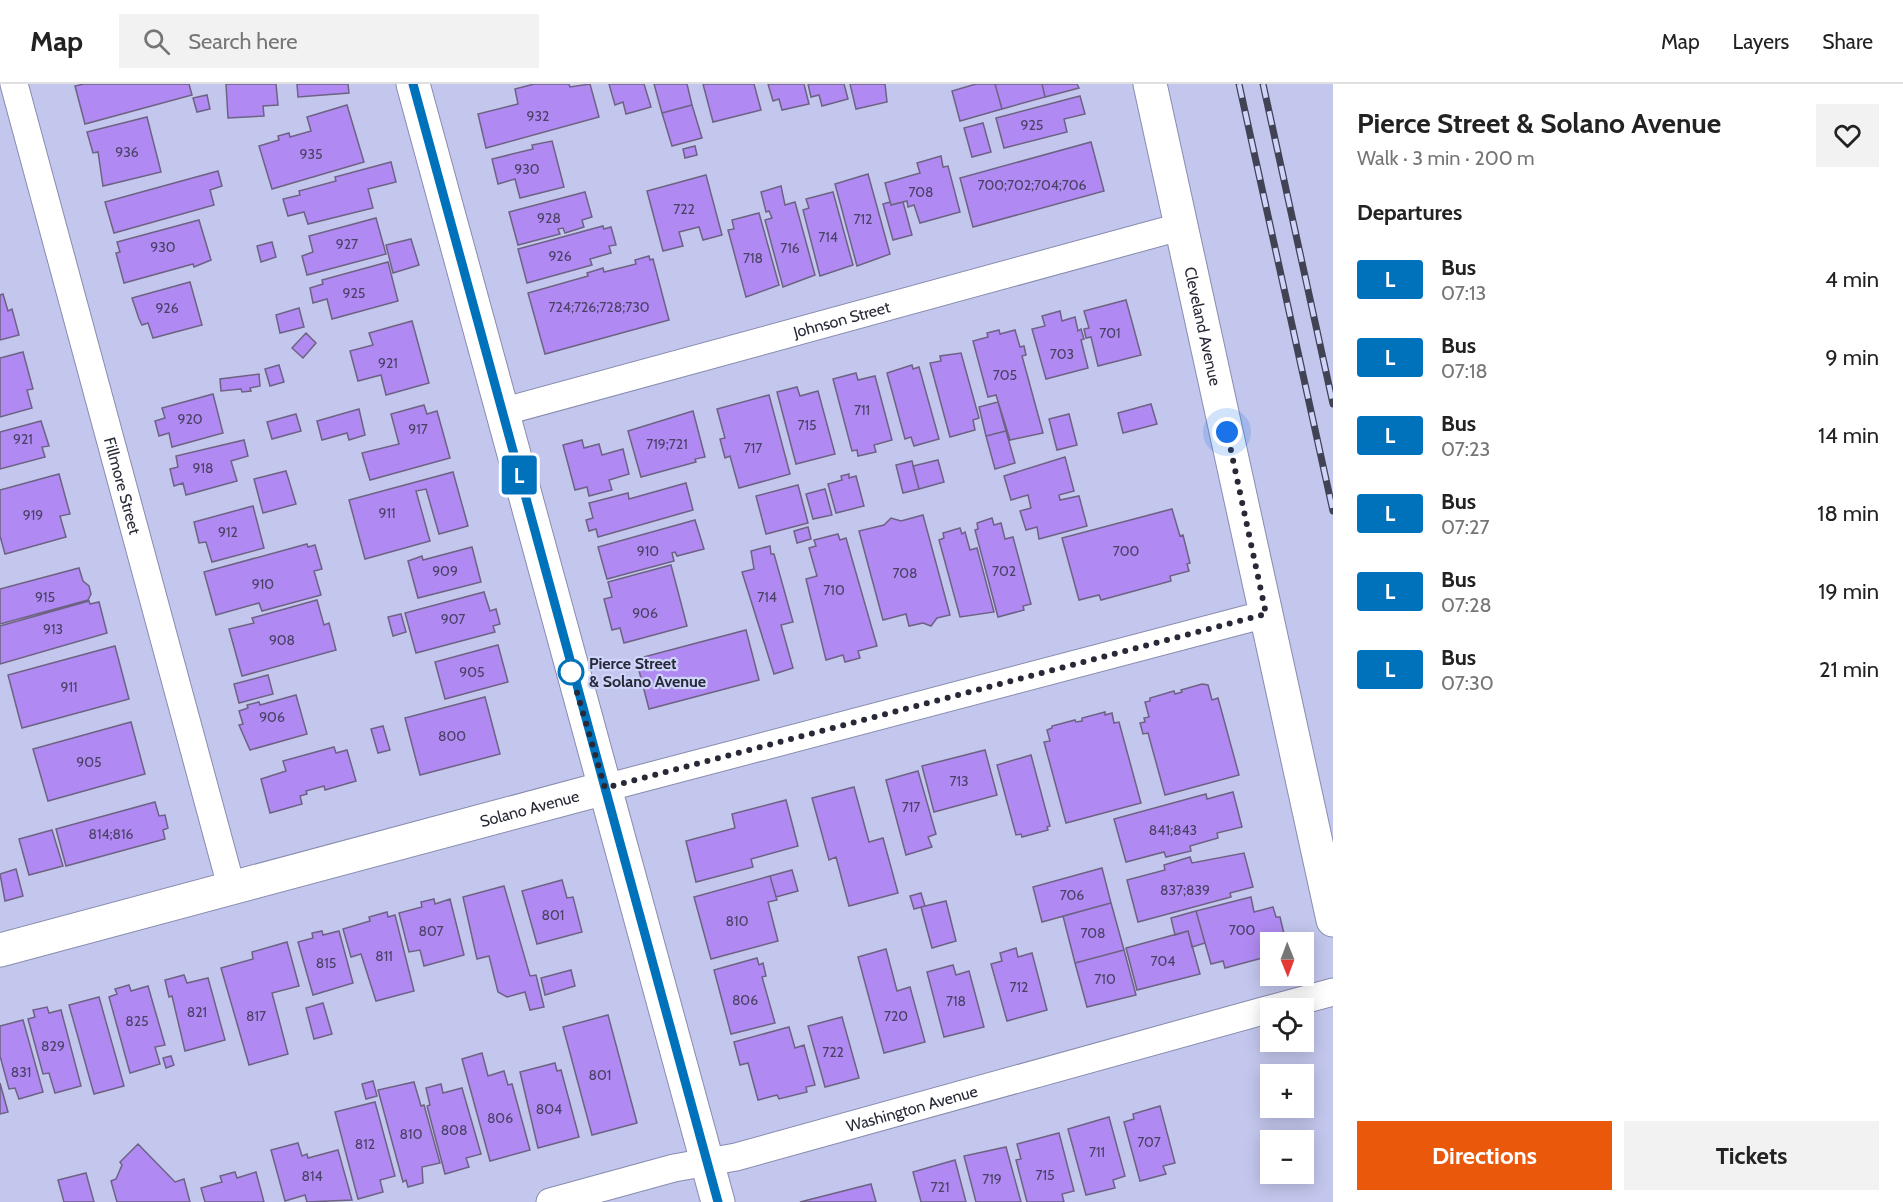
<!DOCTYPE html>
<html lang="en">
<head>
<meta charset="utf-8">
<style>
	:root { --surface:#fff; --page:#f2f2f2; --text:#222; --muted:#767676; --line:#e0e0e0; --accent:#ea580c }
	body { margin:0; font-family:Cabin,sans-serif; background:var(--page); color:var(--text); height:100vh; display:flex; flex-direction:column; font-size:22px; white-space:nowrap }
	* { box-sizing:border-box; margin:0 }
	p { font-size:20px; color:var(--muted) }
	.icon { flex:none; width:33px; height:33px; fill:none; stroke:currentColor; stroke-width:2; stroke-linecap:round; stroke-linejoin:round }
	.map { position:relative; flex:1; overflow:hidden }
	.details { display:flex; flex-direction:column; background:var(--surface); width:570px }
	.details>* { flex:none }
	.badge { padding:0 12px; border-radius:4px; font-size:21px; line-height:39px }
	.needle { width:39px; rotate:179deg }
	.buttons { position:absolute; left:1260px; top:848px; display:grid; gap:12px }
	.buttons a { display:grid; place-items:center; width:54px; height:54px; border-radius:0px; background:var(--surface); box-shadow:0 3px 15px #0003; font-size:30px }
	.you { position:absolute; width:30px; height:30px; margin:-15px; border:4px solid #fff; border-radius:50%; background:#1a73e8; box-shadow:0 0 0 9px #1a73e833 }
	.map>.badge { position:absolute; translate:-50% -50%; box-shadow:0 0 0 3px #fff }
	h2 { padding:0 24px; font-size:22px; line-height:54px }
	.round { display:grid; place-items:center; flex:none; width:63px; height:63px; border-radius:0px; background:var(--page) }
	.overview { display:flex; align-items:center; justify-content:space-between; height:102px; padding:0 24px }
	h1 { font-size:28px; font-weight:700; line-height:45px }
	.primary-button { display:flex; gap:12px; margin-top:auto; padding:12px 24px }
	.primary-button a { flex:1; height:69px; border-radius:0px; background:var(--accent); color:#fff; font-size:24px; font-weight:700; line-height:69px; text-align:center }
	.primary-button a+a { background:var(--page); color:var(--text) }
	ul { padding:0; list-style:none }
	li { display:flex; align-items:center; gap:18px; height:78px; padding:0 24px }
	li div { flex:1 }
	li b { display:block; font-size:22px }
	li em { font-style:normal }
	li .badge { min-width:66px; font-weight:700; text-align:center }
	header { display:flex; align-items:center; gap:36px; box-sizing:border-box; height:84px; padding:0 30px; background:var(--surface); border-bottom:2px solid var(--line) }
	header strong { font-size:28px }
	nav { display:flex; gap:33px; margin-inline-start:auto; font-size:21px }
	.search { width:420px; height:54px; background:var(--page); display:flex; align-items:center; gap:15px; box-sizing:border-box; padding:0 21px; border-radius:0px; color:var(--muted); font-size:22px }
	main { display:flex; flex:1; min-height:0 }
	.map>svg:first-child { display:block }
	.building { fill:#b08af2; stroke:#6d6283; stroke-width:1.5 }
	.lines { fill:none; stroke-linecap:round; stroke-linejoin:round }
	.minor-casing { stroke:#888caf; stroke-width:29 }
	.tertiary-casing { stroke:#888caf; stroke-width:35 }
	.minor { stroke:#fff; stroke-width:27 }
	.tertiary { stroke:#fff; stroke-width:33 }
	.rail-casing { stroke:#414355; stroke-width:7 }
	.rail { stroke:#cfd4fa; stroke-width:4.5; stroke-dasharray:14; stroke-linecap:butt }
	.line-casing { stroke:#fff; stroke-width:14 }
	.line { stroke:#0072bc; stroke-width:9 }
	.walk { stroke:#272937; stroke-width:6; stroke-dasharray:0 10.8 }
	.stop-dot { fill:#fff; stroke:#0072bc; stroke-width:3 }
	.labels { text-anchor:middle; stroke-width:4.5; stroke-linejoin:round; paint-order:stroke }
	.number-label { font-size:14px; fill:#494166 }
	.street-label { font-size:16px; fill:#272937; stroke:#cfd4fa }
	.stop-label { font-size:16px; font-weight:bold; fill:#272937; stroke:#cfd4fa; text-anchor:start }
</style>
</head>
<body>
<header>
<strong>Map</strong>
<div class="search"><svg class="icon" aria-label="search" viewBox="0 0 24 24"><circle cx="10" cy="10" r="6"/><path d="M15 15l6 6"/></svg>Search here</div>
<nav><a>Map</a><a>Layers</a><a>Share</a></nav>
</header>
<main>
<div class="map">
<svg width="1333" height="1118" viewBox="0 0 1333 1118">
	<rect width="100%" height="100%" fill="#c3c7ed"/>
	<!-- building -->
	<path class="building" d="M84,0H189L192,11L85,40L75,2Z
		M226,0H276L278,21L263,22L264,32L228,34Z
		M297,0H348L349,9L298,13Z
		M534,0H569L570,3L590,0L599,33L486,64L478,30L518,20L515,5Z
		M609,0H644L651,23L626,30L623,18L615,21Z
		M654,0H687L692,21L662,29Z
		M703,0H754L761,26L713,38Z
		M768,0H804L809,20L782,26L779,15L773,17Z
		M808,0H844L848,15L822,22L819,11L811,13Z
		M850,0H885L887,18L856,25Z
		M976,0H995L1002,25L960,37L952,7Z
		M995,0H1042L1045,13L1002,25Z
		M1042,0H1077L1079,4L1045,13Z
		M207,11L210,25L197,28L193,14Z
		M1080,12L1085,30L1064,35L1067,48L1004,64L996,34Z
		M347,21L364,78L272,105L259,62L279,56L278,52L289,49L290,53L311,47L307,33Z
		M692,21L702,54L672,62L662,29Z
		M147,33L161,88L103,102L98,68L93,69L87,48Z
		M983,39L991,68L972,73L964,44Z
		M552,57L564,103L520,114L515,95L498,100L492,75L533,65L532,61Z
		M1091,58L1104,107L973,143L960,94Z
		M695,62L697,71L685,74L683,65Z
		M941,72L943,83L948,82L960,128L920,139L914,121L908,123L907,117L891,121L885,99L920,89L917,79Z
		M391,78L396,98L368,105L373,124L308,140L304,128L288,132L283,115L300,111L299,107L336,97L335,93Z
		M218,87L222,102L210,106L214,121L114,149L105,118Z
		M868,90L890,170L857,182L835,100Z
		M706,91L722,151L703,156L699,143L679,148L683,162L663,167L647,107Z
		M781,102L785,121L795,118L815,191L783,203L765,136L772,134L769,127L766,128L761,108Z
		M585,108L592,133L582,136L584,143L565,149L563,144L558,145L560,150L518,161L509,128Z
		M833,108L853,181L820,192L803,126L809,124L806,115Z
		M890,118L891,121L903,118L912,151L893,156L883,120Z
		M759,129L779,201L746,213L728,146L734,145L732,136Z
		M376,134L386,170L307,191L302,172L313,168L309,152Z
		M199,136L211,176L194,183L193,180L124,199L116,169L120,168L117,158Z
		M603,142L604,145L611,143L616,161L609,162L611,169L590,175L592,181L527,199L518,165Z
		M411,155L419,181L393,189L386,161Z
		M272,158L276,173L261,178L257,162Z
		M649,172L650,176L653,175L669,236L545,270L528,209L588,192L587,189L603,184L604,188L636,180L635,176Z
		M388,178L398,217L332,235L327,215L313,219L310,204L323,200L322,196Z
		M190,198L202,241L153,254L148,239L142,241L139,235L132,214Z
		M3,210L8,227L12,225L19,251L0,256V211Z
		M1126,216L1141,271L1098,282L1091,253L1086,254L1084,245L1089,244L1084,227Z
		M299,224L304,243L280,249L276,231Z
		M1060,227L1062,237L1075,233L1078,247L1081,245L1084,255L1081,256L1088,284L1046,295L1032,245L1045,242L1042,232Z
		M412,237L429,299L386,311L381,291L358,297L350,267L373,261L369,249Z
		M999,246L1000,250L1015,246L1020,263L1024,262L1026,271L1022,272L1043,349L1010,356L996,311L988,313L973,257L988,253L987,249Z
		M306,249L316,259L303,274L292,264Z
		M23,268L33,305L27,306L32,324L0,333V274Z
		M961,269L979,334L973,336L975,346L950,353L930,279L941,277L940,272Z
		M279,281L284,298L270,302L265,285Z
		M912,281L913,285L919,283L939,355L914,362L911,353L905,355L887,289Z
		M856,289L858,296L875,292L892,356L874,361L876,368L858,372L857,366L852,367L833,295Z
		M259,290L260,302L250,304L251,307L242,308L241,305L221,307L220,295Z
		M797,303L800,312L818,307L835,370L796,380L777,308Z
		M213,310L223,349L172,363L169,349L159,352L155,337L165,334L162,324Z
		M769,311L790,390L739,404L730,372L725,374L720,355L725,354L717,325Z
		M998,318L1006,347L986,352L979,323Z
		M1151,320L1157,340L1123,349L1118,329Z
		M424,321L427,330L437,327L450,374L370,396L362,369L399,360L391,330Z
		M359,325L365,351L349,356L347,349L322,356L317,337Z
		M693,327L705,373L695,375L696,378L641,393L628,347Z
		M296,330L301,347L272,355L267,338Z
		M1069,330L1077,361L1057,366L1049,335Z
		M41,337L49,362L42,363L45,373L0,385V348Z
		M1006,347L1015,379L995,385L986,352Z
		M244,356L248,372L231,377L237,397L186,411L183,399L174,402L170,385L178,383L176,372Z
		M582,356L584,364L599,360L602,371L623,365L629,390L609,396L612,406L589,412L587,403L575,406L563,361Z
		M1065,373L1074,407L1059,411L1060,416L1079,412L1087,442L1039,455L1037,443L1026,446L1020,427L1031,424L1028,411L1011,416L1004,392Z
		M938,376L944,398L919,405L913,382Z
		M912,377L919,405L903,409L896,381Z
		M286,387L296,420L263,429L254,395Z
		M453,388L468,442L439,450L426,405L416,407L430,457L365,475L349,416Z
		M59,390L70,430L60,432L66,453L5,470L0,452V406Z
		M849,390V394L856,392L864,422L836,429L828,400L842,396L841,392Z
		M686,399L693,426L598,453L596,445L589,447L586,436L593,434L589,419L628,409L629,415Z
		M798,401L808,439L766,450L756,412Z
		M825,405L832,431L813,435L806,410Z
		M253,422L264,464L212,478L206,458L199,459L194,438Z
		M1172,425L1180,452L1183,451L1190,479L1187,480L1189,487L1170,492L1171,497L1101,516L1099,511L1079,516L1062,454Z
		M923,431L950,531L937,534L931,542L923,539L909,542L906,530L883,536L859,447L884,441L891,434L901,437Z
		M992,434L994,441L1001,439L1005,455L1013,453L1031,520L1023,522L1024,526L998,533L975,446L978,445L977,439Z
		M695,436L704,465L677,472L675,468L672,469L674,477L607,495L598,463Z
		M808,443L811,455L797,459L794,447Z
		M960,444L962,450L965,448L970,466L977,464L994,528L960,533L939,456L944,454L943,449Z
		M838,450L840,456L846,454L877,562L858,567L860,574L845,578L843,571L826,576L806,495L817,492L809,464L816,462L814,456Z
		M307,460L308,463L315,461L322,485L314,487L321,511L262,527L259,519L216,531L204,488Z
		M770,462L771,470H774L793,538L781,541L793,584L774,590L742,488L754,485L751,467Z
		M472,463L481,498L418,514L408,477L422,472L423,476Z
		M671,481L687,542L624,559L620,544L612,546L604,515L612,513L608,498Z
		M79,484L83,497L89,502L91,510L88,516L0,540V505Z
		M484,508L490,527L496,525L500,540L493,542L495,548L416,569L405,529Z
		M317,516L324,541L329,539L336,566L242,592L229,545L254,539L252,534Z
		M89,517L90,520L99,518L107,549L0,580V542Z
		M401,530L406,548L393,552L388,533Z
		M746,546L759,596L649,625L636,575Z
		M498,561L508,598L445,615L435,578Z
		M115,562L129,615L22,644L8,591Z
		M268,591L273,610L239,619L234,600Z
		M1202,600L1208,601L1212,616L1218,614L1239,691L1165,711L1148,649L1143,650L1140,639L1145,638L1144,634L1149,633L1145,618L1150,617V614L1174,607L1175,610L1182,608L1181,606Z
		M296,611L307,650L250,666L239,641L243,640L239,627L248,624L247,621L259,618L260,621Z
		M485,613L500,670L420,691L405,634Z
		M1105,628V631L1112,629L1114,639L1119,638L1141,719L1066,739L1044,658L1050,657L1047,646L1052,644V642L1075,636L1076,638L1082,637V634Z
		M131,638L145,690L48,717L33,665Z
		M383,642L390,666L378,669L371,645Z
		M334,663L336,669L347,666L356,697L325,706L324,702L306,707L307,710L300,712L302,720L270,729L261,695L286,687L283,677Z
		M985,666L997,711L934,728L922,682Z
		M1031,671L1050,742L1047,743L1048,746L1022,753L1021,750L1016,751L997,681Z
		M918,687L936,750L928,753L932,763L906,771L886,696Z
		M854,703L869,758L883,754L898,809L849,822L836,773L829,776L812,714Z
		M1233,708L1242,743L1217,749L1218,754L1190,762L1191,767L1166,773L1164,768L1126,778L1114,735L1206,710L1207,715Z
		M786,716L798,762L751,775L753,783L696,798L686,757L735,744L732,730Z
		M155,718L159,732L165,731L168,744L163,746L165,755L66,782L56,745Z
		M52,746L63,782L29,791L19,755Z
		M1244,769L1253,803L1230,809L1231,813L1138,838L1127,796L1165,786L1164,781L1190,773L1192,779Z
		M1102,784L1111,819L1042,838L1033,803Z
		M16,785L23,812L5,817L0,790Z
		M792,786L798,807L776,813L770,792Z
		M770,792L777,816L768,818L778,857L711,875L694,813Z
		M562,796L567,814L573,813L582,848L537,860L522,807Z
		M504,802L530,892L536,891L544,923L530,926L525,908L507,913L498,908L489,872L477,875L463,813Z
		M921,809L925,822L914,825L910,812Z
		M1251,813L1254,828L1273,823L1276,833H1280L1286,858H1270V872L1225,884L1223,877L1211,880L1196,827Z
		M434,815L435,820L450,815L464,871L424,882L420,866L409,868L399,829L422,823L421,818Z
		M946,817L956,857L932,864L921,823Z
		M1111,819L1124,866L1075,879L1063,832Z
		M1196,827L1205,859L1192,863L1188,847L1175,851L1171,834Z
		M387,828L388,833L395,831L414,907L376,917L361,870L351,873L343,845L370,837L369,833Z
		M322,847L323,851L339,847L353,899L313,911L298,858L313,854L312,849Z
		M1188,847L1200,890L1137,906L1126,864Z
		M287,858L299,902L272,909L288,970L249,981L221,884L253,875L252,868Z
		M1016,864L1018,873L1032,869L1047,926L1007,937L991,880L1002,877L1000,869Z
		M886,865L897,907L910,903L925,958L884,969L858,873Z
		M1124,866L1136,911L1087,923L1075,879Z
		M757,874L759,881L763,879L766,892L762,893L775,939L731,950L714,886Z
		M953,881L956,891L969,887L984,943L944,953L927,888Z
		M571,886L575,902L545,911L541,894Z
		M184,891L187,899L208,894L225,956L185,967L172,912L169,913L165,896Z
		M129,901L131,907L148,902L165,961L155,963L160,980L130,989L109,913L117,910L115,905Z
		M99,913L124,1002L94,1010L69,921Z
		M323,919L332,950L314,955L306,924Z
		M47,923L49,929L61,926L81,1002L55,1009L49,989L43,990L28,935L35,933L33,926Z
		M608,931L637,1039L592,1051L563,943Z
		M842,933L859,994L825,1003L808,942Z
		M23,936L43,1008L19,1015L15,1004L9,1005L0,972V942Z
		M789,943L795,964L804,961L815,1001L806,1003L807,1008L779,1015L777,1011L758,1016L748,979L740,981L734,958Z
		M482,969L488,992L504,987L508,1001L512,1000L530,1066L490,1077L462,975Z
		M171,972L174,981L166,984L163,974Z
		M555,979L557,987L561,986L579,1053L538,1064L520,988Z
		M373,997L377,1012L366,1015L362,1000Z
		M414,998L421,1022L424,1021L440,1079L422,1083L423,1099L408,1103L406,1096L403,1098L378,1006Z
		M0,999L8,1028L0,1030Z
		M441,1000L443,1009L462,1004L481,1070L466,1074L469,1083L445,1090L427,1022L430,1021L426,1004Z
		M375,1018L395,1092L380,1096L383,1108L358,1115L335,1028Z
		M1160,1022L1175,1079L1163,1082L1166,1090L1140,1097L1124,1038L1134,1035L1133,1030Z
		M1109,1033L1125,1092L1113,1096L1115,1104L1086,1111L1068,1045Z
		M1059,1049L1074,1107L1062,1110L1064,1118H1027L1016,1076L1021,1075L1017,1060Z
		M298,1059L302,1072L307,1070L308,1074L338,1066L352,1116L307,1118L305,1111L285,1117L271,1066Z
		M138,1060L175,1098L184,1095L190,1118H117L111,1097L116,1095L122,1081L120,1078Z
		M1006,1063L1021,1118H976L964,1072Z
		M955,1076L966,1118H921L913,1088Z
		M235,1088L237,1094L256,1088L264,1118H205L201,1104L222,1098L220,1092Z
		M86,1089L94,1118H64L58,1096Z
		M871,1100L876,1118H800Z"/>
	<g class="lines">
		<defs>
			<g id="minor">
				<path id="s1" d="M14,0L231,802"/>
				<path id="s2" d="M502,328L1183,142"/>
				<path d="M605,704L1266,530"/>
				<path d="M1274,924L1333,908"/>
				<path id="s3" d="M550,1118L674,1084L736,1073L1270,925"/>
			</g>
			<g id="tertiary">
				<path d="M413,0L718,1118"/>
				<path id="s4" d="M1150,0L1333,836"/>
				<path id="s5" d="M0,866L605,704"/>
			</g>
		</defs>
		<!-- minor casing -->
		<use href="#minor" class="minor-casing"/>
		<!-- tertiary casing -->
		<use href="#tertiary" class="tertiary-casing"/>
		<!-- minor -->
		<use href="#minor" class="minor"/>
		<!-- tertiary -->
		<use href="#tertiary" class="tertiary"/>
		<defs>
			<path id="rail" d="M1239,0L1333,427
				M1263,0L1333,320"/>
		</defs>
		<!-- rail casing -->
		<use href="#rail" class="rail-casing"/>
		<!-- rail -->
		<use href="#rail" class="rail"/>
	</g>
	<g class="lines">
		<defs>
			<path id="line" d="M413,0L718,1118"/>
		</defs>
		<!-- line casing -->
		<use href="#line" class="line-casing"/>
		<!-- line -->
		<use href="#line" class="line"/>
		<!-- walk -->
		<path class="walk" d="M571,588L605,704L1266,530L1227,348"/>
	</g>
	<!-- markers -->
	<circle class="stop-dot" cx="571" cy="588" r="12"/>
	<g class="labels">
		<!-- number labels -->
		<g class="number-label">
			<text x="538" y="37">932</text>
			<text x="1032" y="46">925</text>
			<text x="127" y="73">936</text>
			<text x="311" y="75">935</text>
			<text x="527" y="90">930</text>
			<text x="1032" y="106">700;702;704;706</text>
			<text x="921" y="113">708</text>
			<text x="684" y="130">722</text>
			<text x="549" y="139">928</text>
			<text x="863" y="140">712</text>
			<text x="828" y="158">714</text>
			<text x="347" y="165">927</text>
			<text x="163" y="168">930</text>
			<text x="790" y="169">716</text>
			<text x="560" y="177">926</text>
			<text x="753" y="179">718</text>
			<text x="354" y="214">925</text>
			<text x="599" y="228">724;726;728;730</text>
			<text x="167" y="229">926</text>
			<text x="1110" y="254">701</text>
			<text x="1062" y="275">703</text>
			<text x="388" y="284">921</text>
			<text x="1005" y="296">705</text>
			<text x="862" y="331">711</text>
			<text x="190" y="340">920</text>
			<text x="807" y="346">715</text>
			<text x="418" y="350">917</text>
			<text x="23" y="360">921</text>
			<text x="667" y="365">719;721</text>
			<text x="753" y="369">717</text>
			<text x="203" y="389">918</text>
			<text x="387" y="434">911</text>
			<text x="33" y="436">919</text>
			<text x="228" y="453">912</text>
			<text x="648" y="472">910</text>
			<text x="1126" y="472">700</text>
			<text x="445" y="492">909</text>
			<text x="1004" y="492">702</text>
			<text x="905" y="494">708</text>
			<text x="263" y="505">910</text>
			<text x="834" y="511">710</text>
			<text x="45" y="518">915</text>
			<text x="767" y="518">714</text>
			<text x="645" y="534">906</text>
			<text x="453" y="540">907</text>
			<text x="53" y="550">913</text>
			<text x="282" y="561">908</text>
			<text x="472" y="593">905</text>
			<text x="69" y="608">911</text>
			<text x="272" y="638">906</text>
			<text x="452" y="657">800</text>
			<text x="89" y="683">905</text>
			<text x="959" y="702">713</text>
			<text x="911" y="728">717</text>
			<text x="1173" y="751">841;843</text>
			<text x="111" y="755">814;816</text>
			<text x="1185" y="811">837;839</text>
			<text x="1072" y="816">706</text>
			<text x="553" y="836">801</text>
			<text x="737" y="842">810</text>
			<text x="1242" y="851">700</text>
			<text x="431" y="852">807</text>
			<text x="1093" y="854">708</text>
			<text x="384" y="877">811</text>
			<text x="1163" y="882">704</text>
			<text x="326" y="884">815</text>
			<text x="1105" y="900">710</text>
			<text x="1019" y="908">712</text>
			<text x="745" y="921">806</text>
			<text x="956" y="922">718</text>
			<text x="197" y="933">821</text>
			<text x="256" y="937">817</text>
			<text x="896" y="937">720</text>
			<text x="137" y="942">825</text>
			<text x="53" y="967">829</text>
			<text x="833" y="973">722</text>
			<text x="21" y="993">831</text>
			<text x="600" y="996">801</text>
			<text x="549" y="1030">804</text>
			<text x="500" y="1039">806</text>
			<text x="454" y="1051">808</text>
			<text x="411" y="1055">810</text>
			<text x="1149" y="1063">707</text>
			<text x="365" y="1065">812</text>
			<text x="1097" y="1073">711</text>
			<text x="1045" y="1096">715</text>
			<text x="312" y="1097">814</text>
			<text x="992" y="1100">719</text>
			<text x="940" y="1108">721</text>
		</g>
		<!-- street labels -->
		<g class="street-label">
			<text dy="6" stroke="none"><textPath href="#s2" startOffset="352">Johnson Street</textPath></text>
			<text dy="6" stroke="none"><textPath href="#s4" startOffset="248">Cleveland Avenue</textPath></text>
			<text dy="6" stroke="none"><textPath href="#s1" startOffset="416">Fillmore Street</textPath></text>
			<text dy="6" stroke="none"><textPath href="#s5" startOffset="548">Solano Avenue</textPath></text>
			<text dy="6" stroke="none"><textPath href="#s3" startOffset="374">Washington Avenue</textPath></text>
		</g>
		<!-- stop labels -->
		<g class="stop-label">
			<text x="589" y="585">Pierce Street<tspan x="589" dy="18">&amp; Solano Avenue</tspan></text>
		</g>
	</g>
</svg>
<div class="buttons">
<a><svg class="needle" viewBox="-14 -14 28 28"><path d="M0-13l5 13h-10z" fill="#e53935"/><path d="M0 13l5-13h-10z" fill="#767676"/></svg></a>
<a><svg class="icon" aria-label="locate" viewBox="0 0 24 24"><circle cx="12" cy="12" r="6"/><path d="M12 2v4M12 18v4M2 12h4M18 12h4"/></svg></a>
<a>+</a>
<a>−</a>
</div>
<div class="you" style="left:1227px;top:348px"></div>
<b class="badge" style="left:519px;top:391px;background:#0072bc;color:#fff">L</b>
</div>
<section class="details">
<div class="overview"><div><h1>Pierce Street &amp; Solano Avenue</h1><p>Walk · 3 min · 200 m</p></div><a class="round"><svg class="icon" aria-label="heart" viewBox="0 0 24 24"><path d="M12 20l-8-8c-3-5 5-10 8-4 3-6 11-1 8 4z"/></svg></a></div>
<h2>Departures</h2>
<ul>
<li><span class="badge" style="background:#0072bc;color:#fff">L</span><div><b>Bus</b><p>07:13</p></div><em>4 min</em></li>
<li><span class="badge" style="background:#0072bc;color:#fff">L</span><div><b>Bus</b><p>07:18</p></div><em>9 min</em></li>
<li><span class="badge" style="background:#0072bc;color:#fff">L</span><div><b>Bus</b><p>07:23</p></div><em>14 min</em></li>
<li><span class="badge" style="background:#0072bc;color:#fff">L</span><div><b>Bus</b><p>07:27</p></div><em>18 min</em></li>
<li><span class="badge" style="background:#0072bc;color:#fff">L</span><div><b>Bus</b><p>07:28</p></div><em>19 min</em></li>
<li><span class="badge" style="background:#0072bc;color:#fff">L</span><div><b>Bus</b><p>07:30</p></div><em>21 min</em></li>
</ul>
<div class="primary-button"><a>Directions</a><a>Tickets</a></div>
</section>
</main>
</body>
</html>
